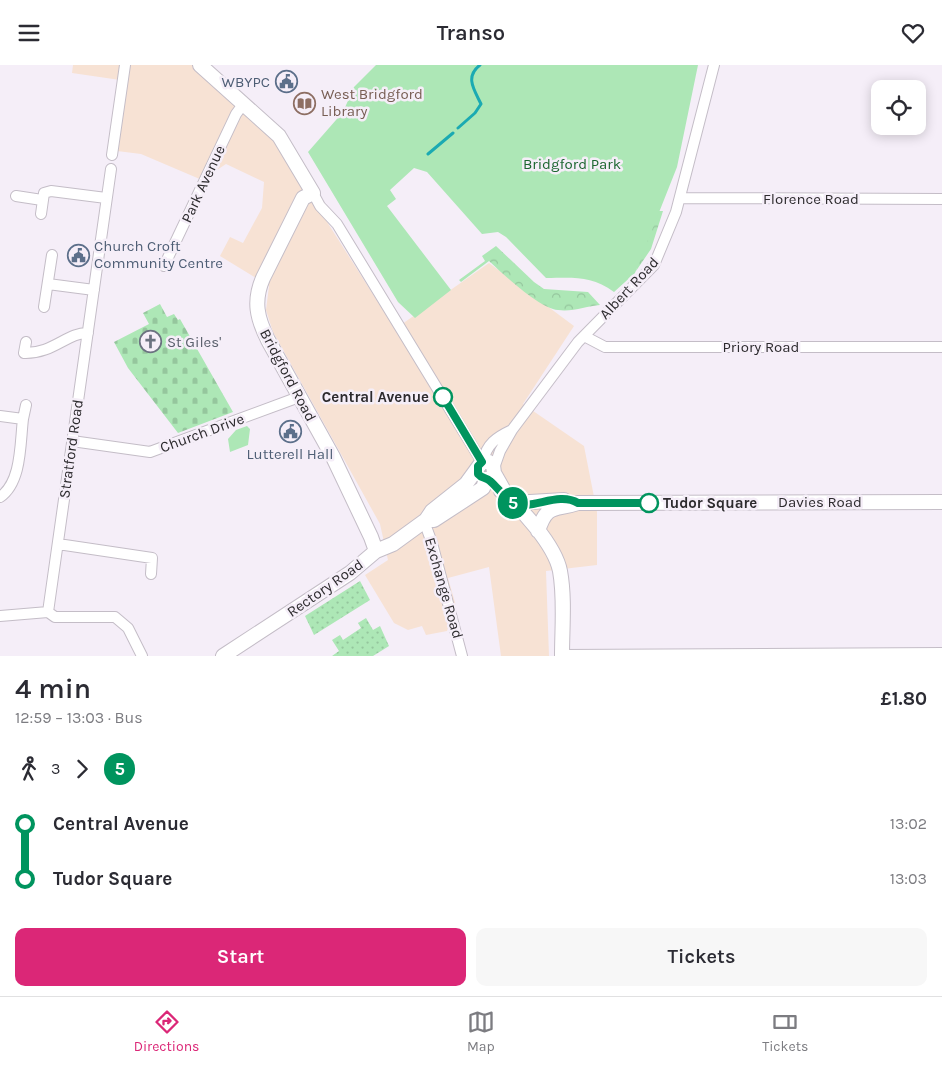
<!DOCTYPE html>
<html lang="en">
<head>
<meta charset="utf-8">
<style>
	:root { --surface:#fff; --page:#f7f7f7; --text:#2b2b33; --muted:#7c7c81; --line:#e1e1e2; --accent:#db2777 }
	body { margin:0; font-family:Karla,sans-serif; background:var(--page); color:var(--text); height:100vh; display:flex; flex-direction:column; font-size:19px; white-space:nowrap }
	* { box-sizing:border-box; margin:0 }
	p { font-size:16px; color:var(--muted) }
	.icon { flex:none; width:28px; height:28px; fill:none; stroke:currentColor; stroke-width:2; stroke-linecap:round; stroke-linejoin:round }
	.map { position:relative; height:591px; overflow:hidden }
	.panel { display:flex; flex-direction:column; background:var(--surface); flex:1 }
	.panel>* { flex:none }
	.badge { padding:0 10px; border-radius:16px; font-size:18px; line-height:32px }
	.tools { position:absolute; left:871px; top:15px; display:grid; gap:10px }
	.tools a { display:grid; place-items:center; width:55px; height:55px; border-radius:10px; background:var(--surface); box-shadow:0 2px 12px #0003; font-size:25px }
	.map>.badge { position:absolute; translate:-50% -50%; box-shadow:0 0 0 2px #fff }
	.legs { display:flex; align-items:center; gap:8px; height:55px; padding:0 15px; font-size:16px }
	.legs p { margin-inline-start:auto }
	.headline { display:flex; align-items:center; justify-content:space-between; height:85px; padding:0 15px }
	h1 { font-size:28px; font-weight:600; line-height:38px }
	.action { display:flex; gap:10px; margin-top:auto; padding:10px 15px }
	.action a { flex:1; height:58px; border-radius:10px; background:var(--accent); color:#fff; font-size:20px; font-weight:600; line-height:58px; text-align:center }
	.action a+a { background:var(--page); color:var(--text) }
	ul { padding:0 15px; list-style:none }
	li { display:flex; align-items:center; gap:18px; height:55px; font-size:19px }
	li i { display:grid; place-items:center; width:8px; height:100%; margin:0 6px; background:currentColor }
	li i::after { content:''; width:12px; height:12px; margin:-6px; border:4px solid; border-radius:50%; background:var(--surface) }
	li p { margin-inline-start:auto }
	li:first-child i { background:linear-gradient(#0000 50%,currentColor 0) }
	li:last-child i { background:linear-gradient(currentColor 50%,#0000 0) }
	header { display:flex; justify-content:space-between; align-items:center; height:65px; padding:0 15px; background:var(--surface); font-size:22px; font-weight:600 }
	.tab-bar { display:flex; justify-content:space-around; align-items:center; height:70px; border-top:1px solid var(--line); background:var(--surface); font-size:14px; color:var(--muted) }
	.tab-bar a { display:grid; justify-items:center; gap:2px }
	.tab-bar .on { color:var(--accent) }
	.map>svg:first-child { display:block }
	.commercial { fill:#f7e2d4 }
	.grass { fill:url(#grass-dots) }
	.forest { fill:url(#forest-crowns) }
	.cemetery { fill:url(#cemetery-stones) }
	.park { fill:#ade7b6 }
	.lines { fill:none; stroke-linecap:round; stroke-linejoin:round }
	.stream { stroke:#1baab2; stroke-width:3 }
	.street-casing { stroke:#c4bdc7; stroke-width:12 }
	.secondary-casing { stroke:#c4bdc7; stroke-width:16 }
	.street { stroke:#fff; stroke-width:10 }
	.secondary { stroke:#fff; stroke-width:14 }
	.line-1-casing { stroke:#fff; stroke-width:11 }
	.line-1 { stroke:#00945e; stroke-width:8 }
	.stop-1-dot { fill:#fff; stroke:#00945e; stroke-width:2.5 }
	.labels { text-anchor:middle; stroke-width:5; stroke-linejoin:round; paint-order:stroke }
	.service-label { font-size:15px; fill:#4e5e75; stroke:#f5eef8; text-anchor:end }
	.education-label { font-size:15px; fill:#785e54; stroke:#f5eef8; text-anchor:start }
	.park-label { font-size:15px; fill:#1c6630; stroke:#f5eef8 }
	.street-label { font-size:15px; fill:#2d2b2e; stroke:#f5eef8 }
	.worship-label { font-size:15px; fill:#5b616d; stroke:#f5eef8; text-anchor:start }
	.stop-label { font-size:15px; font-weight:bold; fill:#2d2b2e; stroke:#f5eef8; text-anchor:end }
</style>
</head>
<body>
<header><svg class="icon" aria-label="menu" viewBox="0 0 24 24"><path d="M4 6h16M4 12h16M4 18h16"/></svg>Transo<svg class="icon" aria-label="heart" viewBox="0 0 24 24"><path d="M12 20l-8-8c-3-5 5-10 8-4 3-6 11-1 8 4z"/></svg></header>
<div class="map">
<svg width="942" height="591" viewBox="0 0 942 591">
	<defs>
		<pattern id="grass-dots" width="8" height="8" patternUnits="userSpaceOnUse" patternTransform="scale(1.25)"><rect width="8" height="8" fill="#ade7b6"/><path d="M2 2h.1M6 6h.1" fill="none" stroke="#95c69d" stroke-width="1.8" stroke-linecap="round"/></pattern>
		<pattern id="forest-crowns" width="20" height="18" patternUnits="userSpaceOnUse" patternTransform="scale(1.25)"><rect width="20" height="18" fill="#ade7b6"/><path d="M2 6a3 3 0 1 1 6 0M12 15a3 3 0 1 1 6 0" fill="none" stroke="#95c69d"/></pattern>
		<pattern id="cemetery-stones" width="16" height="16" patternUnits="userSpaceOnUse" patternTransform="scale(1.25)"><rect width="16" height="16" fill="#ade7b6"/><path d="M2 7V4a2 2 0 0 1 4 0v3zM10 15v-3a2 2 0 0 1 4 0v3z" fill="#95c69d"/></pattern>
	</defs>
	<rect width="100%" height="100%" fill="#f5eef8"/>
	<!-- commercial -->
	<path class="commercial" d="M73,0H193L277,78L395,264L489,198L574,261L523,339L584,381L597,447V500L546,506L549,591H501L489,502L448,513L456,541L447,566L426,570L422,561L408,565L394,558L365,510L388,495L380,459L273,267L266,245L269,221L220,191L230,172L243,178L262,143L264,117L226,99L202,115L141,89L117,86L127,16L72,8Z"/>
	<!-- grass -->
	<path class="grass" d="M360,516L370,535L314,570L305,551Z
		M366,553L373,565L380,561L389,581L373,591H332L339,586L332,575L340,570L343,575L361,563L358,558Z"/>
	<!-- forest -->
	<path class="forest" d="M648,146H663L651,184L636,206Z
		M496,181L534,217L544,224L588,227L600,240C587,241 573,247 558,245C540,244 503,209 489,196L461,217L459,215L485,196L482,191Z"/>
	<!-- cemetery -->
	<path class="cemetery" d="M160,239L167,252L174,249L178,255L180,254L233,347L178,368L128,303L114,277L149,259L143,248Z"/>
	<!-- park -->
	<path class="park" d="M376,0H698L677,102L635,208L614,227C591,210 573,213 546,213L506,172L498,167L482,169L427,107L414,103L390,125L396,134L387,141L451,225L415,253L398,237L308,87L343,47L354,22Z
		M247,361L250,364L248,380L230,387L228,374L236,365Z"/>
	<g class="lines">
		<!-- stream -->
		<path class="stream" d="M458,63L475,48L481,39C475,26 464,12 480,0
			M428,89L453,68"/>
		<defs>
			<path id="street" d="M112,90L125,0
				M111,104L48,547L55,552H115L128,563L142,591
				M313,128L320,141L337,159L482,397
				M16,131L42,135
				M680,133L942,134
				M41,149L44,128L51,126L106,133
				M164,201L236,49L244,38
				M48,219L94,225
				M44,242L52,190
				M584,271L605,282H942
				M26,277L24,288C53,289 68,267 88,268
				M0,351L23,354L26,340
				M72,376L150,387L299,332
				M483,397C486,379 497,372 512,365
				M494,403L500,386L512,365L578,277L654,200L676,147L714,0
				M0,432C22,417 20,378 23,354
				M424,456L432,478L462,591
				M58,479L152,493L151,509
				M0,551L48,547
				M562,590L942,588"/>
			<path id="secondary" d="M200,0L279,71L313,128L303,133L263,213C253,236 257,253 268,275L333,392L371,472L376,486
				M501,426C521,443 555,480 560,506C565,533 562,563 562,591
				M513,438L564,435
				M430,455H434L483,423L486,414
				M538,466C547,438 554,446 578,438L942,437
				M223,591L350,508L376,486L393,479L426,455L432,446L466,419L482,397H489L493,400L494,408L507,431"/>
		</defs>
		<!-- street casing -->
		<use href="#street" class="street-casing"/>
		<!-- secondary casing -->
		<use href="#secondary" class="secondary-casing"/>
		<!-- street -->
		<use href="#street" class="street"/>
		<!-- secondary -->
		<use href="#secondary" class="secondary"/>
	</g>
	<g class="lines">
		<defs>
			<path id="line-1" d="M443,332L482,397L478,401V409C482,414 486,412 490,416C496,421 507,435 513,438C531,446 558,426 578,438H649"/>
		</defs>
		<!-- line-1 casing -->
		<use href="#line-1" class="line-1-casing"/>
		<!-- line-1 -->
		<use href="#line-1" class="line-1"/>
	</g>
	<!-- icons -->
	<defs>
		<symbol id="civic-ring" viewBox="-11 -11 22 22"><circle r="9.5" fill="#f5eef8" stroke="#5c6f8a" stroke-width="1.5"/><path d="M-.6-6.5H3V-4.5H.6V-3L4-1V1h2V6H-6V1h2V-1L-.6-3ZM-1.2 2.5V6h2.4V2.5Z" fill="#5c6f8a"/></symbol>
		<symbol id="library-ring" viewBox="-11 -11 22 22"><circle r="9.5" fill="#f5eef8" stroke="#8d6e63" stroke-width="1.5"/><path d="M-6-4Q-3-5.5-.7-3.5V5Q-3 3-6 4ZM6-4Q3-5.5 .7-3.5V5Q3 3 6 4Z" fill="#8d6e63"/></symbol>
		<symbol id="church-ring" viewBox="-11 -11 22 22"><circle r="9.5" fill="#f5eef8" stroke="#6b7280" stroke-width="1.5"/><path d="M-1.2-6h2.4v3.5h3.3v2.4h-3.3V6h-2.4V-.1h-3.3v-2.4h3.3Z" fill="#6b7280"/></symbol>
	</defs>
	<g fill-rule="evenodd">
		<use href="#civic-ring" x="274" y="4" width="25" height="25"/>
		<use href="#library-ring" x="292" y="26" width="25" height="25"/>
		<use href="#civic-ring" x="66" y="178" width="25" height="25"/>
		<use href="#church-ring" x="138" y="264" width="25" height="25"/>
		<use href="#civic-ring" x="278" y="354" width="25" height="25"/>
	</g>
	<!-- markers -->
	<g class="stop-1-dot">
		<circle cx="443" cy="332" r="9"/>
		<circle cx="649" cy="438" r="9"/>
	</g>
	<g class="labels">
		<!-- service labels -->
		<g class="service-label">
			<text x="270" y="22">WBYPC</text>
			<text x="94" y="186" text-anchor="start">Church Croft<tspan x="94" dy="17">Community Centre</tspan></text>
			<text x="290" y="394" text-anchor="middle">Lutterell Hall</text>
		</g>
		<!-- education labels -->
		<g class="education-label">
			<text x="321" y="34">West Bridgford<tspan x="321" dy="17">Library</tspan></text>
		</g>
		<!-- park labels -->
		<g class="park-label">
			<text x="572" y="104">Bridgford Park</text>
		</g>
		<!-- street labels -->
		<g class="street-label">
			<text transform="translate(203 119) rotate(-65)" y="5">Park Avenue</text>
			<text x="811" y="139">Florence Road</text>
			<text transform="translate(629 223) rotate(-47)" y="5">Albert Road</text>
			<text x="761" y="287">Priory Road</text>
			<text transform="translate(288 310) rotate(62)" y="5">Bridgford Road</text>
			<text transform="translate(202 368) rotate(-20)" y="5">Church Drive</text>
			<text transform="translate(71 384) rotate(-82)" y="5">Stratford Road</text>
			<text x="820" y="442">Davies Road</text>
			<text transform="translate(325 523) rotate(-35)" y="5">Rectory Road</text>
			<text transform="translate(444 523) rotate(74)" y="5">Exchange Road</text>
		</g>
		<!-- worship labels -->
		<g class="worship-label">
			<text x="167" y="282">St Giles'</text>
		</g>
		<!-- stop labels -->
		<g class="stop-label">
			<text x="429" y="337">Central Avenue</text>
			<text x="663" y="443" text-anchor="start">Tudor Square</text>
		</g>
	</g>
</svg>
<div class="tools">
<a><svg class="icon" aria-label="locate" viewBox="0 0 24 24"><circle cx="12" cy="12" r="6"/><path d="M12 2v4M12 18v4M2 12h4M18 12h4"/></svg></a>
</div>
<b class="badge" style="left:513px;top:438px;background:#00945e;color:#fff">5</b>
</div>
<section class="panel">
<div class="headline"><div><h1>4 min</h1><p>12:59 – 13:03 · Bus</p></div><b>£1.80</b></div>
<div class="legs"><svg class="icon" aria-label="walk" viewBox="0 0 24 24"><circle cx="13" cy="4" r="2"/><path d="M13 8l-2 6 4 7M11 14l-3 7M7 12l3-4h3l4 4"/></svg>3<svg class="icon" aria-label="forward" viewBox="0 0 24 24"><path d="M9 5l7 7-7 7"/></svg><b class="badge" style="background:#00945e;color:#fff">5</b></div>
<ul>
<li><i style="color:#00945e"></i><b>Central Avenue</b><p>13:02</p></li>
<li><i style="color:#00945e"></i><b>Tudor Square</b><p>13:03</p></li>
</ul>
<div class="action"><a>Start</a><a>Tickets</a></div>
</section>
<nav class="tab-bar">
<a class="on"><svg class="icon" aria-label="directions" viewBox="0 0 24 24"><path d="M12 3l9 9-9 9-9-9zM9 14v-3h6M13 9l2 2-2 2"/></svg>Directions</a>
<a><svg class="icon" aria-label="map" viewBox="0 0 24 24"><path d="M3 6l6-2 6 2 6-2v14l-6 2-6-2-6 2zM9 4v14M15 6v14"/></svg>Map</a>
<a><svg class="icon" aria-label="tickets" viewBox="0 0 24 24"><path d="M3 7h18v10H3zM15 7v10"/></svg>Tickets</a>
</nav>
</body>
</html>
